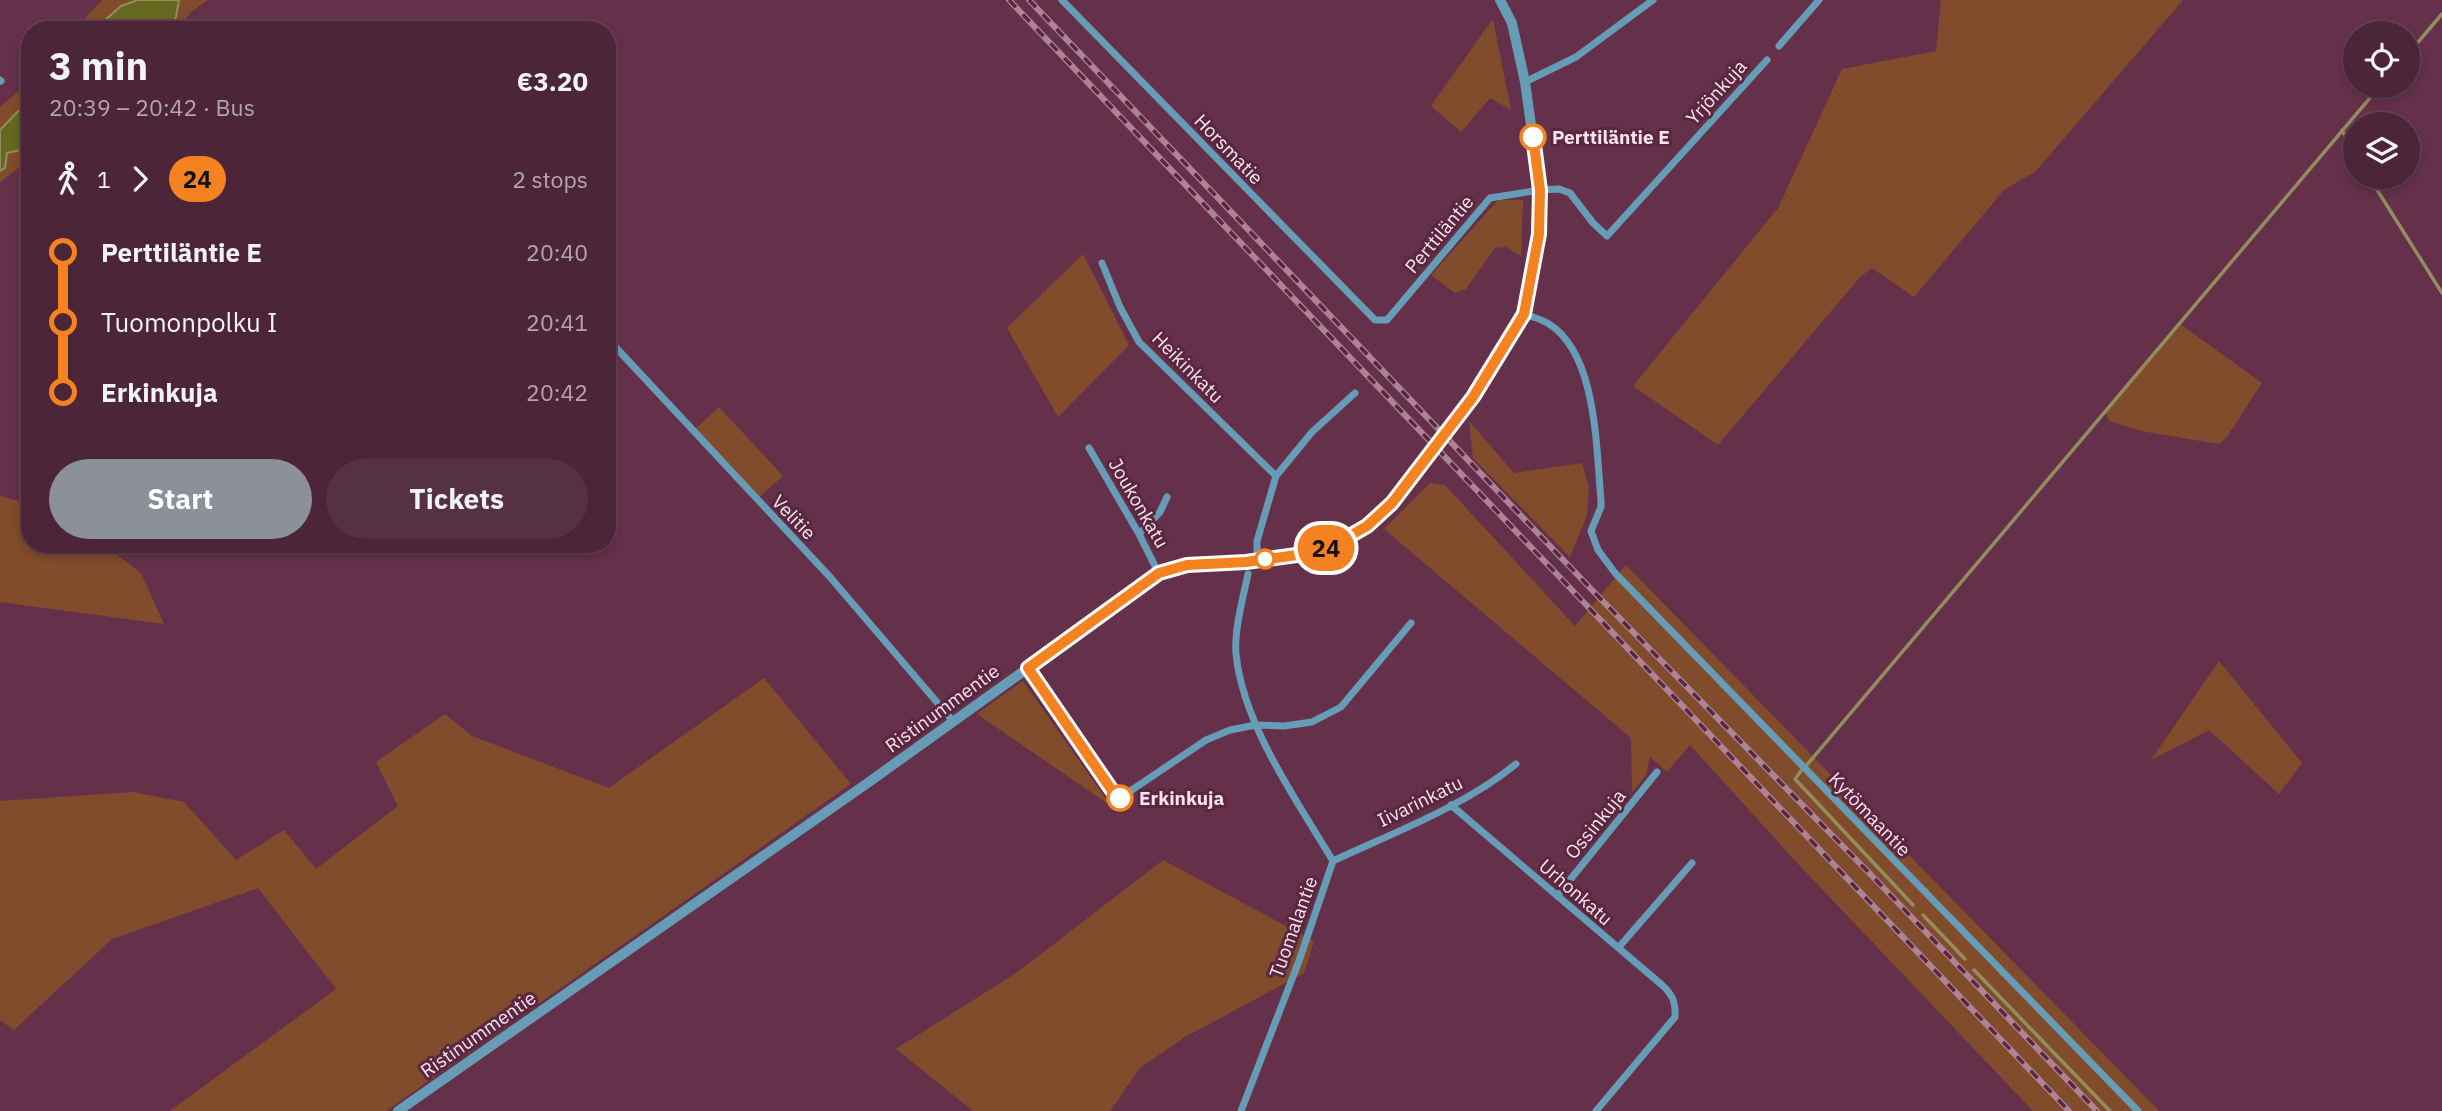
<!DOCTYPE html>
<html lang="en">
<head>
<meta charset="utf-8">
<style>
	:root { --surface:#4c2538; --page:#563143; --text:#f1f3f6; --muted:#b2a5ae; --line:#634253; --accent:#8c9099 }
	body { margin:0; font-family:"IBM Plex Sans",sans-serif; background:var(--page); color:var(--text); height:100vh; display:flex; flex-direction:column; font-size:26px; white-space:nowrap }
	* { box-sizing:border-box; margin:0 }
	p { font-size:23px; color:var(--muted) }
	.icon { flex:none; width:38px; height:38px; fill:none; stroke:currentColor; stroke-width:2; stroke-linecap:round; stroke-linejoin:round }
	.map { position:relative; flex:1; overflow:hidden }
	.details { position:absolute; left:21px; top:21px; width:595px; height:532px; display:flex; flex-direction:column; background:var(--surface); border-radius:28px; box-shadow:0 4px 10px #0003,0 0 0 2px var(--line) }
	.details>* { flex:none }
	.badge { padding:0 14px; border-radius:23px; font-size:24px; line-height:46px }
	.buttons { position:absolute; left:2343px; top:21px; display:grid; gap:14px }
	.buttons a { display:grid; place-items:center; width:77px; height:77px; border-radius:50%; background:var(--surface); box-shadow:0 4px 10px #0003,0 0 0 2px var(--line); font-size:35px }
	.map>.badge { position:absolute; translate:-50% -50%; box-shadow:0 0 0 4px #fff }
	.legs { display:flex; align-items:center; gap:10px; height:77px; padding:0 28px; font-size:23px }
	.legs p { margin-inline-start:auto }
	.head { display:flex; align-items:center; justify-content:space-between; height:119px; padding:0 28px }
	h1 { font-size:38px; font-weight:700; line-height:52px }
	.action { display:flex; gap:14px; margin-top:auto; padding:14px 28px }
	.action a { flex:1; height:80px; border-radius:42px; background:var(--accent); color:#fff; font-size:28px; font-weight:700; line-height:80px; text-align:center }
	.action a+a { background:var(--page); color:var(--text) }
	ul { padding:0 28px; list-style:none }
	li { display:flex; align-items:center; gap:24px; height:70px; font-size:26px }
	li i { display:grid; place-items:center; width:10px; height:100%; margin:0 9px; background:currentColor }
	li i::after { content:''; width:18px; height:18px; margin:-9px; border:5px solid; border-radius:50%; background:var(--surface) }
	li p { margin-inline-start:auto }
	li:first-child i { background:linear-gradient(#0000 50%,currentColor 0) }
	li:last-child i { background:linear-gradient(currentColor 50%,#0000 0) }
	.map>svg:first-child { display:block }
	.green { fill:#814c2b }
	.water { fill:#65681f; stroke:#938d5d; stroke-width:2 }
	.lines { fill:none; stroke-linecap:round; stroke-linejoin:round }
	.stream { stroke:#938d5d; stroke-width:3.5 }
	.minor { stroke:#679cb7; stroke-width:7 }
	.tertiary { stroke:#679cb7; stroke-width:10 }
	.rail-casing { stroke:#ac8496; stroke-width:6 }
	.rail { stroke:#59273f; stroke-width:3.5; stroke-dasharray:10; stroke-linecap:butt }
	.line-1-casing { stroke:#fff; stroke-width:16 }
	.line-1 { stroke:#f58220; stroke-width:10 }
	.stop-1-dot { fill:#fff; stroke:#f58220; stroke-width:3.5 }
	.labels { text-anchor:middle; stroke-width:6; stroke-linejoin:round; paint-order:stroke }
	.street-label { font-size:19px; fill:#fde3ed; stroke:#59273f }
	.stop-label { font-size:19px; font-weight:bold; fill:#fde3ed; stroke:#59273f; text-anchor:start }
</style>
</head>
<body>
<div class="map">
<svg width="2442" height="1111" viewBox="0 0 2442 1111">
	<rect width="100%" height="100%" fill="#65314a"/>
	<!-- green -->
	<path class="green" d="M102,0H208L191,12L177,30H74Z
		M1941,0H2183L2036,171L2004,190L1914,297L1872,268L1860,277L1718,445L1633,386L1778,208L1842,69L1936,51Z
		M1493,19L1511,110L1490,98L1461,132L1431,106Z
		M30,82V159L0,182V107Z
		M1498,200H1523L1521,256L1506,247L1495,248L1466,289L1455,293L1431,275Z
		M1083,254L1129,345L1058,417L1007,328Z
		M2180,324L2262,383L2227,437L2219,444L2141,431L2109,421L2105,411Z
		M719,407L783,476L758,498L694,430Z
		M1469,421L1514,473L1582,463L1589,487L1587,515L1570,557L1473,458Z
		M1430,483L1445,485L1575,626L1626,565L2159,1111H2033L1799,865L1690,745L1667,772L1650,757L1646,775L1632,793L1631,738L1384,529Z
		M0,496L30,504V544H103L141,573L164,624L0,602Z
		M2219,661L2302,763L2279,794L2209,730L2151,760Z
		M764,678L851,784L386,1111H170L336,989L258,888L112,939L14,1030L0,1020V801L133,792L184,802L236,860L284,830L316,869L398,806L376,762L445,714L472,736L609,788Z
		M1023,681L1111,806L977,714Z
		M1163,860L1314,941L1304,973L1185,1037L1141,1067L1110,1111H973L896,1049L1019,971Z"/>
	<!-- water -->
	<path class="water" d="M138,0H179L176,17L167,30H94L121,6Z
		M30,99V148L7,153L5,168L0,171V130Z"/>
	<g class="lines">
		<!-- stream -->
		<path class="stream" d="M2408,54L2442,14
			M2342,130L2356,154
			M2369,177L2442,293
			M1806,766L2380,86
			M1801,771L1795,779L1913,905
			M1923,915L1965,959
			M1974,970L2110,1111"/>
		<!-- minor -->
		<path class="minor" d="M1062,0L1375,320H1387L1490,198L1540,190L1559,189L1570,193L1593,223L1607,236L1767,60
			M1779,46L1819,0
			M0,80L1,81
			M1525,82L1576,57L1653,0
			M1102,263L1120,307L1139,342L1276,476
			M1524,314C1532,317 1542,319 1549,324C1597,354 1596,448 1601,500V507L1591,531L1598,550L1615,573L2138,1111
			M607,338L830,577L953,721
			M1089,448L1139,534L1159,574
			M1139,534L1160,512L1167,497
			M1257,560V541L1276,476L1312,432L1355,393
			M1028,668L1111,789L1120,798L1206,740L1230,730L1256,725L1284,726L1312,722L1341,707L1411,623
			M1451,805L1662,985C1673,995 1676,1003 1675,1017L1596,1111
			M1333,861C1395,832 1463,807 1516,764
			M1557,896L1657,772
			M1619,947L1692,863
			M1241,1111L1299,961L1333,861C1297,801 1243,725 1236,654C1234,630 1243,598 1248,574"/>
		<!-- tertiary -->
		<path class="tertiary" d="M398,1111L869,782L1159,574L1187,565L1246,562L1304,554L1334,546L1367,526L1392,503L1473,397L1501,354L1524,314L1539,234L1540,190L1525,82L1512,23L1500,0"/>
		<defs>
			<path id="rail" d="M1009,0L2069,1111
				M1029,0L1592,590L1877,881L2097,1111"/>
		</defs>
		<!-- rail casing -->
		<use href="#rail" class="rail-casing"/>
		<!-- rail -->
		<use href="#rail" class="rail"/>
	</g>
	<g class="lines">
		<defs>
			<path id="line-1" d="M1120,798L1111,789L1028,668L1159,573L1187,565L1246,562L1304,554L1334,545L1367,526L1392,503L1473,397L1524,314L1539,234L1540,190L1533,137"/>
		</defs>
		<!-- line-1 casing -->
		<use href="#line-1" class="line-1-casing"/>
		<!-- line-1 -->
		<use href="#line-1" class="line-1"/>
	</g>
	<!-- markers -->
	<g class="stop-1-dot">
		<circle cx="1533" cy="137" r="12"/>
		<circle cx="1265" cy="559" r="9"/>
		<circle cx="1120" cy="798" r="12"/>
	</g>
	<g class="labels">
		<!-- street labels -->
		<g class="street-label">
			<text transform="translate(1716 92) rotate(-48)" y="7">Yrjönkuja</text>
			<text transform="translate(1229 149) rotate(46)" y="7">Horsmatie</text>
			<text transform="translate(1439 234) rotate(-50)" y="7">Perttiläntie</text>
			<text transform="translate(1188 367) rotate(45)" y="7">Heikinkatu</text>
			<text transform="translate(1139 503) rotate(60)" y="7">Joukonkatu</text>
			<text transform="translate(794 517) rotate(46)" y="7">Velitie</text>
			<text transform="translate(942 708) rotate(-36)" y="7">Ristinummentie</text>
			<text transform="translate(1420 801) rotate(-26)" y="7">Iivarinkatu</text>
			<text transform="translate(1870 814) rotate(46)" y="7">Kytömaantie</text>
			<text transform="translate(1595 824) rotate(-51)" y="7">Ossinkuja</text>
			<text transform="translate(1576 892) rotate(41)" y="7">Urhonkatu</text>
			<text transform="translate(1293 927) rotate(-70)" y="7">Tuomalantie</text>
			<text transform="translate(478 1034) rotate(-35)" y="7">Ristinummentie</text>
		</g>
		<!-- stop labels -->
		<g class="stop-label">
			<text x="1552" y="144">Perttiläntie E</text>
			<text x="1139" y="805">Erkinkuja</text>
		</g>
	</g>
</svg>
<div class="buttons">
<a><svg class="icon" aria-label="locate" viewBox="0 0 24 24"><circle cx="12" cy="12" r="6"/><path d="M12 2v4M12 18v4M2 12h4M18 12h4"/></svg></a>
<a><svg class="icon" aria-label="layers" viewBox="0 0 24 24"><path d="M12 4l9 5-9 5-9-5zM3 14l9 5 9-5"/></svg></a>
</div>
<b class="badge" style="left:1326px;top:548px;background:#f58220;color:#111">24</b>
<section class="details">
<div class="head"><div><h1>3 min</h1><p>20:39 – 20:42 · Bus</p></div><b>€3.20</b></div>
<div class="legs"><svg class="icon" aria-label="walk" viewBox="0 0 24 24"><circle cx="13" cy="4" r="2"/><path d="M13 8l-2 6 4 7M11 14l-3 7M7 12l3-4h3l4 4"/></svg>1<svg class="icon" aria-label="forward" viewBox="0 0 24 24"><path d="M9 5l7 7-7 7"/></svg><b class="badge" style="background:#f58220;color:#111">24</b><p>2 stops</p></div>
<ul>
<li><i style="color:#f58220"></i><b>Perttiläntie E</b><p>20:40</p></li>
<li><i style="color:#f58220"></i><span>Tuomonpolku I</span><p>20:41</p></li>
<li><i style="color:#f58220"></i><b>Erkinkuja</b><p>20:42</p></li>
</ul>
<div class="action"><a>Start</a><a>Tickets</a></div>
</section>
</div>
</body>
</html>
